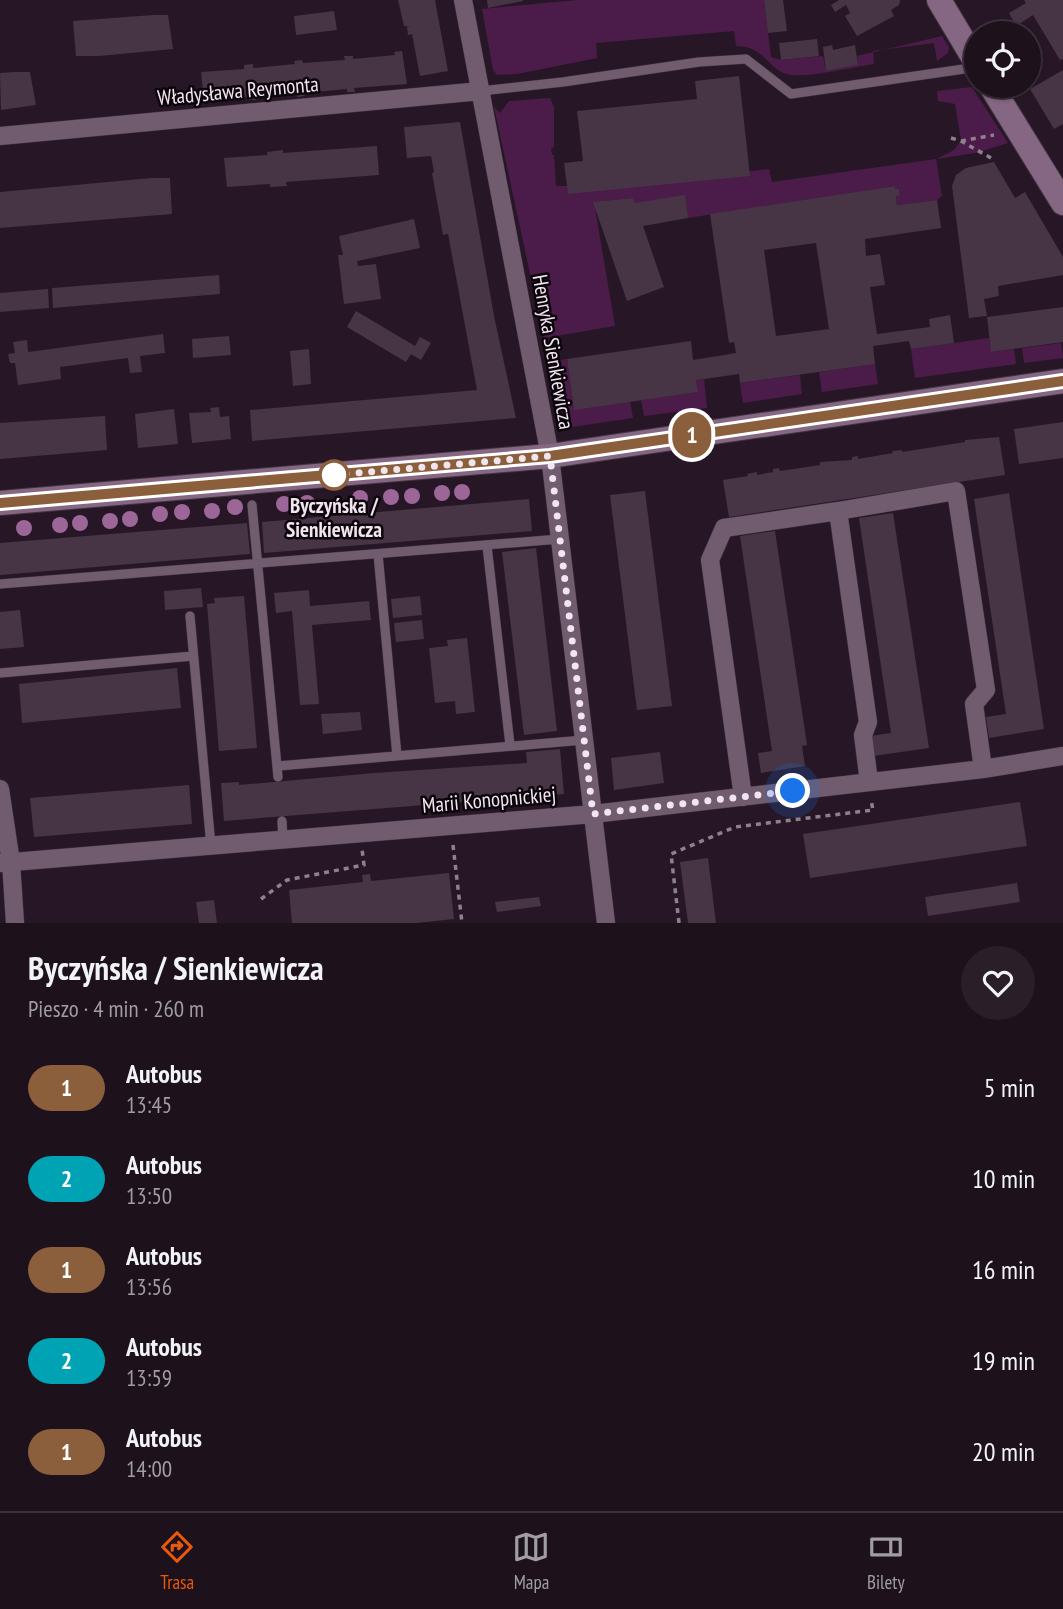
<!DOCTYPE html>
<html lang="pl">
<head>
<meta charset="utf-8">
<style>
	:root { --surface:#1d111c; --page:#2a1f29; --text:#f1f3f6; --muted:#a09da3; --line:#3b313b; --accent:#ea580c }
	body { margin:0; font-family:"PT Sans Narrow",sans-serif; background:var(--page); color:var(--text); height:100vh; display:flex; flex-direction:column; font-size:26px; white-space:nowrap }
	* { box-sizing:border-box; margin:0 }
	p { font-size:23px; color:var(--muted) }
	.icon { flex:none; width:38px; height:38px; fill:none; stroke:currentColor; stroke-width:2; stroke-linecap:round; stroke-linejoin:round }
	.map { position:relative; height:923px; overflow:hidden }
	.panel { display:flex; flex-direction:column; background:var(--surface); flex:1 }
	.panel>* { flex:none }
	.badge { padding:0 14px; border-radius:23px; font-size:24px; line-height:46px }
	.tools { position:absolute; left:964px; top:21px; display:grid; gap:14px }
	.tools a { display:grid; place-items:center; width:77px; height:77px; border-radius:50%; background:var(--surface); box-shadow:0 2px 5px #0004,0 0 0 2px var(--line); font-size:35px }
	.you { position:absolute; width:35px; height:35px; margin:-18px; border:5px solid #fff; border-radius:50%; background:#1a73e8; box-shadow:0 0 0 10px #1a73e833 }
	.map>.badge { position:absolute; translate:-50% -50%; box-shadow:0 0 0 4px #fff }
	.round { display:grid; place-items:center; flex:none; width:74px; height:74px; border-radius:37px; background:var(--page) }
	.head { display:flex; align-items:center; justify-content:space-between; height:119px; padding:0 28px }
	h1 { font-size:33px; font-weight:600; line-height:52px }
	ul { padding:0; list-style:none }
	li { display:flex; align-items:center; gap:21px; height:91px; padding:0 28px }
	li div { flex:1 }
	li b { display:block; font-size:26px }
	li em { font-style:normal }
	li .badge { min-width:77px; font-weight:700; text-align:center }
	.tab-bar { display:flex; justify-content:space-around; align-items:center; height:98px; border-top:2px solid var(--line); background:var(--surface); font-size:19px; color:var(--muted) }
	.tab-bar a { display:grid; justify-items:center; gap:4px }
	.tab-bar .active { color:var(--accent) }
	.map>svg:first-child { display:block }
	.green { fill:#4b1c49 }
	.building { fill:#473445; fill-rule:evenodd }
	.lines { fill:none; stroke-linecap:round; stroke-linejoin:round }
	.lane-casing { stroke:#423540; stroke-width:10 }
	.street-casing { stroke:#423540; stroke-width:19 }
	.secondary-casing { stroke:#423540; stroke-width:26 }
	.path { stroke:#8e808d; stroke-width:3.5; stroke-dasharray:5 5; stroke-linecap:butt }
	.lane { stroke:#715c6f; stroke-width:9 }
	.street { stroke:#715c6f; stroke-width:18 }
	.secondary { stroke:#866783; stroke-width:24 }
	.tree { fill:#9c6698 }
	.line-casing { stroke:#fff; stroke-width:16 }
	.line { stroke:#8b5e3c; stroke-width:10 }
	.walk { stroke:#f1e5f0; stroke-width:7; stroke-dasharray:0 12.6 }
	.stop-dot { fill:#fff; stroke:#8b5e3c; stroke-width:3.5 }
	.labels { text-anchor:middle; stroke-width:5; stroke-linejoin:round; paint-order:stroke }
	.street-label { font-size:21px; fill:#f1e5f0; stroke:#0c050b }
	.stop-label { font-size:21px; font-weight:bold; fill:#f1e5f0; stroke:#0c050b }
</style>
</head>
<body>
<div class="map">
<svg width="1063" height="923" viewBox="0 0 1063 923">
	<rect width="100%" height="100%" fill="#271726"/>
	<!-- green -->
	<path class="green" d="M577,0H764L771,57L781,60L823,56L826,71L858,65L857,56L942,36L949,47L948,53L937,61L934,43L873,51L874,64C853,67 805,79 787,74C767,69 767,47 736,46L734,31L596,43L597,58L517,74L497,75L493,70L482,9Z
		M972,87L1008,143L976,153L936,159L942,196L937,200L897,205L896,196L900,194L899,189H895V186L688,218L635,203L633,198L594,202L615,326L544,338L494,107L500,113L509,101L550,98L554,107V147L551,148L552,155H554L556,186H567L568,194L769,169L772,182L936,159L954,150L961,140L955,104L938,101L937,91Z
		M989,338L992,352L1014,349L1016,364L915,378L911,349Z
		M1061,343L1063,358L1024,363L1022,348Z
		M567,359L574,409L630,401L633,418L565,428L554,361Z
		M875,364L878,384L822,392L819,372Z
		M800,375L802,394L743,403L740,383Z
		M704,379L707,408L644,416L641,400L698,392L696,380Z"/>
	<!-- building -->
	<path class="building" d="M398,0H435L448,71L420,76L412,34L408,35L407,27H411L404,26Z
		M487,0H523V1L488,8Z
		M764,0H783L787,31L768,33Z
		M839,0H900L899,5L891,10L894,16L857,36L845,16L850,13L846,5L835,12L831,5Z
		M1024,0H1063V59L1060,60L1033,15L1016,26L1009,13L1026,3Z
		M334,11L337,30L296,35L294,16Z
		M153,15H168L173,49L99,56H76L73,21Z
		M817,39L819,56L781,60L779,43Z
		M832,45L833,50L855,45L858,65L826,71L823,47Z
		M402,51L407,84L354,88L355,92H347V89L304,93L305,96L297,97L296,93L255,96L256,100H248V97L204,101L201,72L244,69V65L253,64V68L295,64L294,61L302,60L303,63L345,60L344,56H353V59L395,55L394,52Z
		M1063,70V124L1054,129L1030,89Z
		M14,72H30L36,105L1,110L0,73Z
		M739,76L750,176L568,194L564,163L583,161L577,111L697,99L695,81Z
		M460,122L494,316L516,418L252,441L250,410L477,390L448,234L443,235L432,173L434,172L431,156L407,158L404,127Z
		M377,146L379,175L286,182L287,186L270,187V184L227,187L224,158L267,155V152L283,150V153Z
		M994,162L1015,198L1025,192L1063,257V275L998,286L999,296L984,299L987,316L969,318L952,186L956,175L966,168Z
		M151,178H170L172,214L0,228V192Z
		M895,186V189H899L900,195L896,196L897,205L937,200L941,228L865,239L866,256L880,254L885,285L870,287L877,334L930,327L929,319L950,315L954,343L911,349L909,341L873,346L875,364L740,383L739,374L704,379L696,380L698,392L574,410L567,359L691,341L693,360L736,353L734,342L729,343L710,214ZM816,243L829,329L776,336L764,250Z
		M685,195L688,218L643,226L664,287L627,301L593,202L633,198L635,203Z
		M414,219L420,248L357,261L358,266L376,264L381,299L344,304L338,255H343L339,236Z
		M219,275L220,294L53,308L52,288Z
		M48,289L49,308L0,312V293Z
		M1063,307V342L991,352L987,317Z
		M356,311L415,346L420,337L431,343L421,360L411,354L406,362L347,327Z
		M163,334L165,353L140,356L142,372L130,373L128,358L60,367L61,379L18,385L15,363H10L8,354L15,353L13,342L27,340L28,352Z
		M229,336L231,355L193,358L192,339Z
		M309,349L311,384L293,386L290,351Z
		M219,407L220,417L229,416L231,439L192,443L189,413L211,412L210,408Z
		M174,409L178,444L138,448L135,414Z
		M105,416L107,450L0,459V423Z
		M1063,422V458L1019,464L1014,429Z
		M999,437L1005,475L729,517L723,480L748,476L747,474L757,472V475L773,472V469L779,468L780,471L820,465V462L852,460V457L858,456V459L893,453L892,451L902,450V452L965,442V440Z
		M645,491L672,706L637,710L610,495Z
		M1009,493L1044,729L989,738L986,717L1006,714L974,499Z
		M529,499L532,531L264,553L262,522Z
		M893,513L929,748L873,756L870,736L891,733L859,518Z
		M247,523L250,554L0,575V543Z
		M775,531L807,745L802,746L805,766L761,773L758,753L772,751L740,536Z
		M536,548L557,731L524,735L502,552Z
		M201,588L203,607L165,610L164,591Z
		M309,590L310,606L369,601L371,620L312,625L319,704L300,705L292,611L276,613L274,593Z
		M244,596L257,748L219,751L207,604L215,603L214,598Z
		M420,596L422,615L393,618L391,599Z
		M20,610L24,647L0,649V612Z
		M422,620L424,639L396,642L394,623Z
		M467,638L475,712L456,714L455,701L435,703L429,648L448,646L447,640Z
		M177,668L181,708L22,723L19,684Z
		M360,712L362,730L323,734L321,714Z
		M560,749L564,794L224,821L221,783L239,782V785L374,773L527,763L526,752Z
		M660,752L664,783L614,790L611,758Z
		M189,785L192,824L34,837L30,798Z
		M1020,802L1027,846L810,878L803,834Z
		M708,858L716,923H688L680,862Z
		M449,873L454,919L416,923H292L289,890L363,882L362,875L370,874L371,881Z
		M1017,883L1020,902L928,916L925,897Z
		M539,897L541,906L497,912L495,902Z
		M214,900L217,923H199L196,902Z"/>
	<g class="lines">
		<defs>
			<path id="lane" d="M481,91L563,82L699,62L746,59L791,94L964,69L975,64
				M252,505L278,777
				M487,546L510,745
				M378,554L397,756
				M0,584L560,539
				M190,616L211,846
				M0,673L193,656
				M278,766L584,740
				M282,821L283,840"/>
			<path id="street" d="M463,0L550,456L606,923
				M0,136L481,91
				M869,782L863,735L868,722L838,511L956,491L986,690L974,704L983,769
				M0,789L11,862L15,923
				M743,797L710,560L724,528L838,511
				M0,863L593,814L983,769L1063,756"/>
			<path id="secondary" d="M939,0L976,62
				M991,86L1063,203
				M0,503L550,456L1063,381"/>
		</defs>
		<!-- lane casing -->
		<use href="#lane" class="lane-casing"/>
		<!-- street casing -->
		<use href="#street" class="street-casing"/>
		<!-- secondary casing -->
		<use href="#secondary" class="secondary-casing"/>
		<!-- path -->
		<path class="path" d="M951,138L961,141L991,158
			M961,141L994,135
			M453,845L462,923
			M261,899L287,880L364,865L362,849
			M679,923L671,854L735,827L873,810L871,800"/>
		<!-- lane -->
		<use href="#lane" class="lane"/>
		<!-- street -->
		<use href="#street" class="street"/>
		<!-- secondary -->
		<use href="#secondary" class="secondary"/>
	</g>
	<!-- trees -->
	<g class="tree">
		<circle cx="462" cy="492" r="8"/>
		<circle cx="442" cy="493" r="8"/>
		<circle cx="412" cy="496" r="8"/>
		<circle cx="391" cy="497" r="8"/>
		<circle cx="360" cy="498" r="8"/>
		<circle cx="307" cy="503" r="8"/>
		<circle cx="284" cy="504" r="8"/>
		<circle cx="235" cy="507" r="8"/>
		<circle cx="212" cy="511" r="8"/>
		<circle cx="182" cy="512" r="8"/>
		<circle cx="160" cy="514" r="8"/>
		<circle cx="130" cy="519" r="8"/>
		<circle cx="110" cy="521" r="8"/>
		<circle cx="80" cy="523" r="8"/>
		<circle cx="60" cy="525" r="8"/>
		<circle cx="24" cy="528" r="8"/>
	</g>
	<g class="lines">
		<defs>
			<path id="line" d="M0,503L550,456L1063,381"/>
		</defs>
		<!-- line casing -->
		<use href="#line" class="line-casing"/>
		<!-- line -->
		<use href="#line" class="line"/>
		<!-- walk -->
		<path class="walk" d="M334,475L550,456L593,814L793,791"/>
	</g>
	<!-- markers -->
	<circle class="stop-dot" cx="334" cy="475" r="14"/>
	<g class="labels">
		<!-- street labels -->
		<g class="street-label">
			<text transform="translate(238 91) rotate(-5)" y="7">Władysława Reymonta</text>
			<text transform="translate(553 352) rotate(80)" y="7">Henryka Sienkiewicza</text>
			<text transform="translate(489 800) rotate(-5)" y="7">Marii Konopnickiej</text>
		</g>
		<!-- stop labels -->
		<g class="stop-label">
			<text x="334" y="513">Byczyńska /<tspan x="334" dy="24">Sienkiewicza</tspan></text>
		</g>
	</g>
</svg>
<div class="tools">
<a><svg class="icon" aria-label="locate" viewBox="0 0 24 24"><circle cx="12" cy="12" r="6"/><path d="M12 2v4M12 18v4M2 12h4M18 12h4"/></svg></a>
</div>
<div class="you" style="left:793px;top:791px"></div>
<b class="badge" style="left:692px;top:435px;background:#8b5e3c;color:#fff">1</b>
</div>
<section class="panel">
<div class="head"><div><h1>Byczyńska / Sienkiewicza</h1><p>Pieszo · 4 min · 260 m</p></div><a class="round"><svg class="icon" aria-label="heart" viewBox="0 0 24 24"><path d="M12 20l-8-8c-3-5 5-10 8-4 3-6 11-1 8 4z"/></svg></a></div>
<ul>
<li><span class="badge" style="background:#8b5e3c;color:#fff">1</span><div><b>Autobus</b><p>13:45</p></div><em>5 min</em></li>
<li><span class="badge" style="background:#00a3b4;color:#fff">2</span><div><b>Autobus</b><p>13:50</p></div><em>10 min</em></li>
<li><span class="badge" style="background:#8b5e3c;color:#fff">1</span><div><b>Autobus</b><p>13:56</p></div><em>16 min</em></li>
<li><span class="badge" style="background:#00a3b4;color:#fff">2</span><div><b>Autobus</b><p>13:59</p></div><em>19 min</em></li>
<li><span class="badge" style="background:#8b5e3c;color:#fff">1</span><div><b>Autobus</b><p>14:00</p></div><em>20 min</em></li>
</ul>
</section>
<nav class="tab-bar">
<a class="active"><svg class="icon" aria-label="directions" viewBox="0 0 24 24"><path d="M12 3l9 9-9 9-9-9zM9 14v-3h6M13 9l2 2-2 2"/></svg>Trasa</a>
<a><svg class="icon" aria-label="map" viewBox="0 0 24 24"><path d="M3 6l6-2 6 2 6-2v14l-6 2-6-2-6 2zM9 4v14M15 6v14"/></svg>Mapa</a>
<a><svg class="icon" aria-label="tickets" viewBox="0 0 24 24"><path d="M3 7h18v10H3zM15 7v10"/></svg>Bilety</a>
</nav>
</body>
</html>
